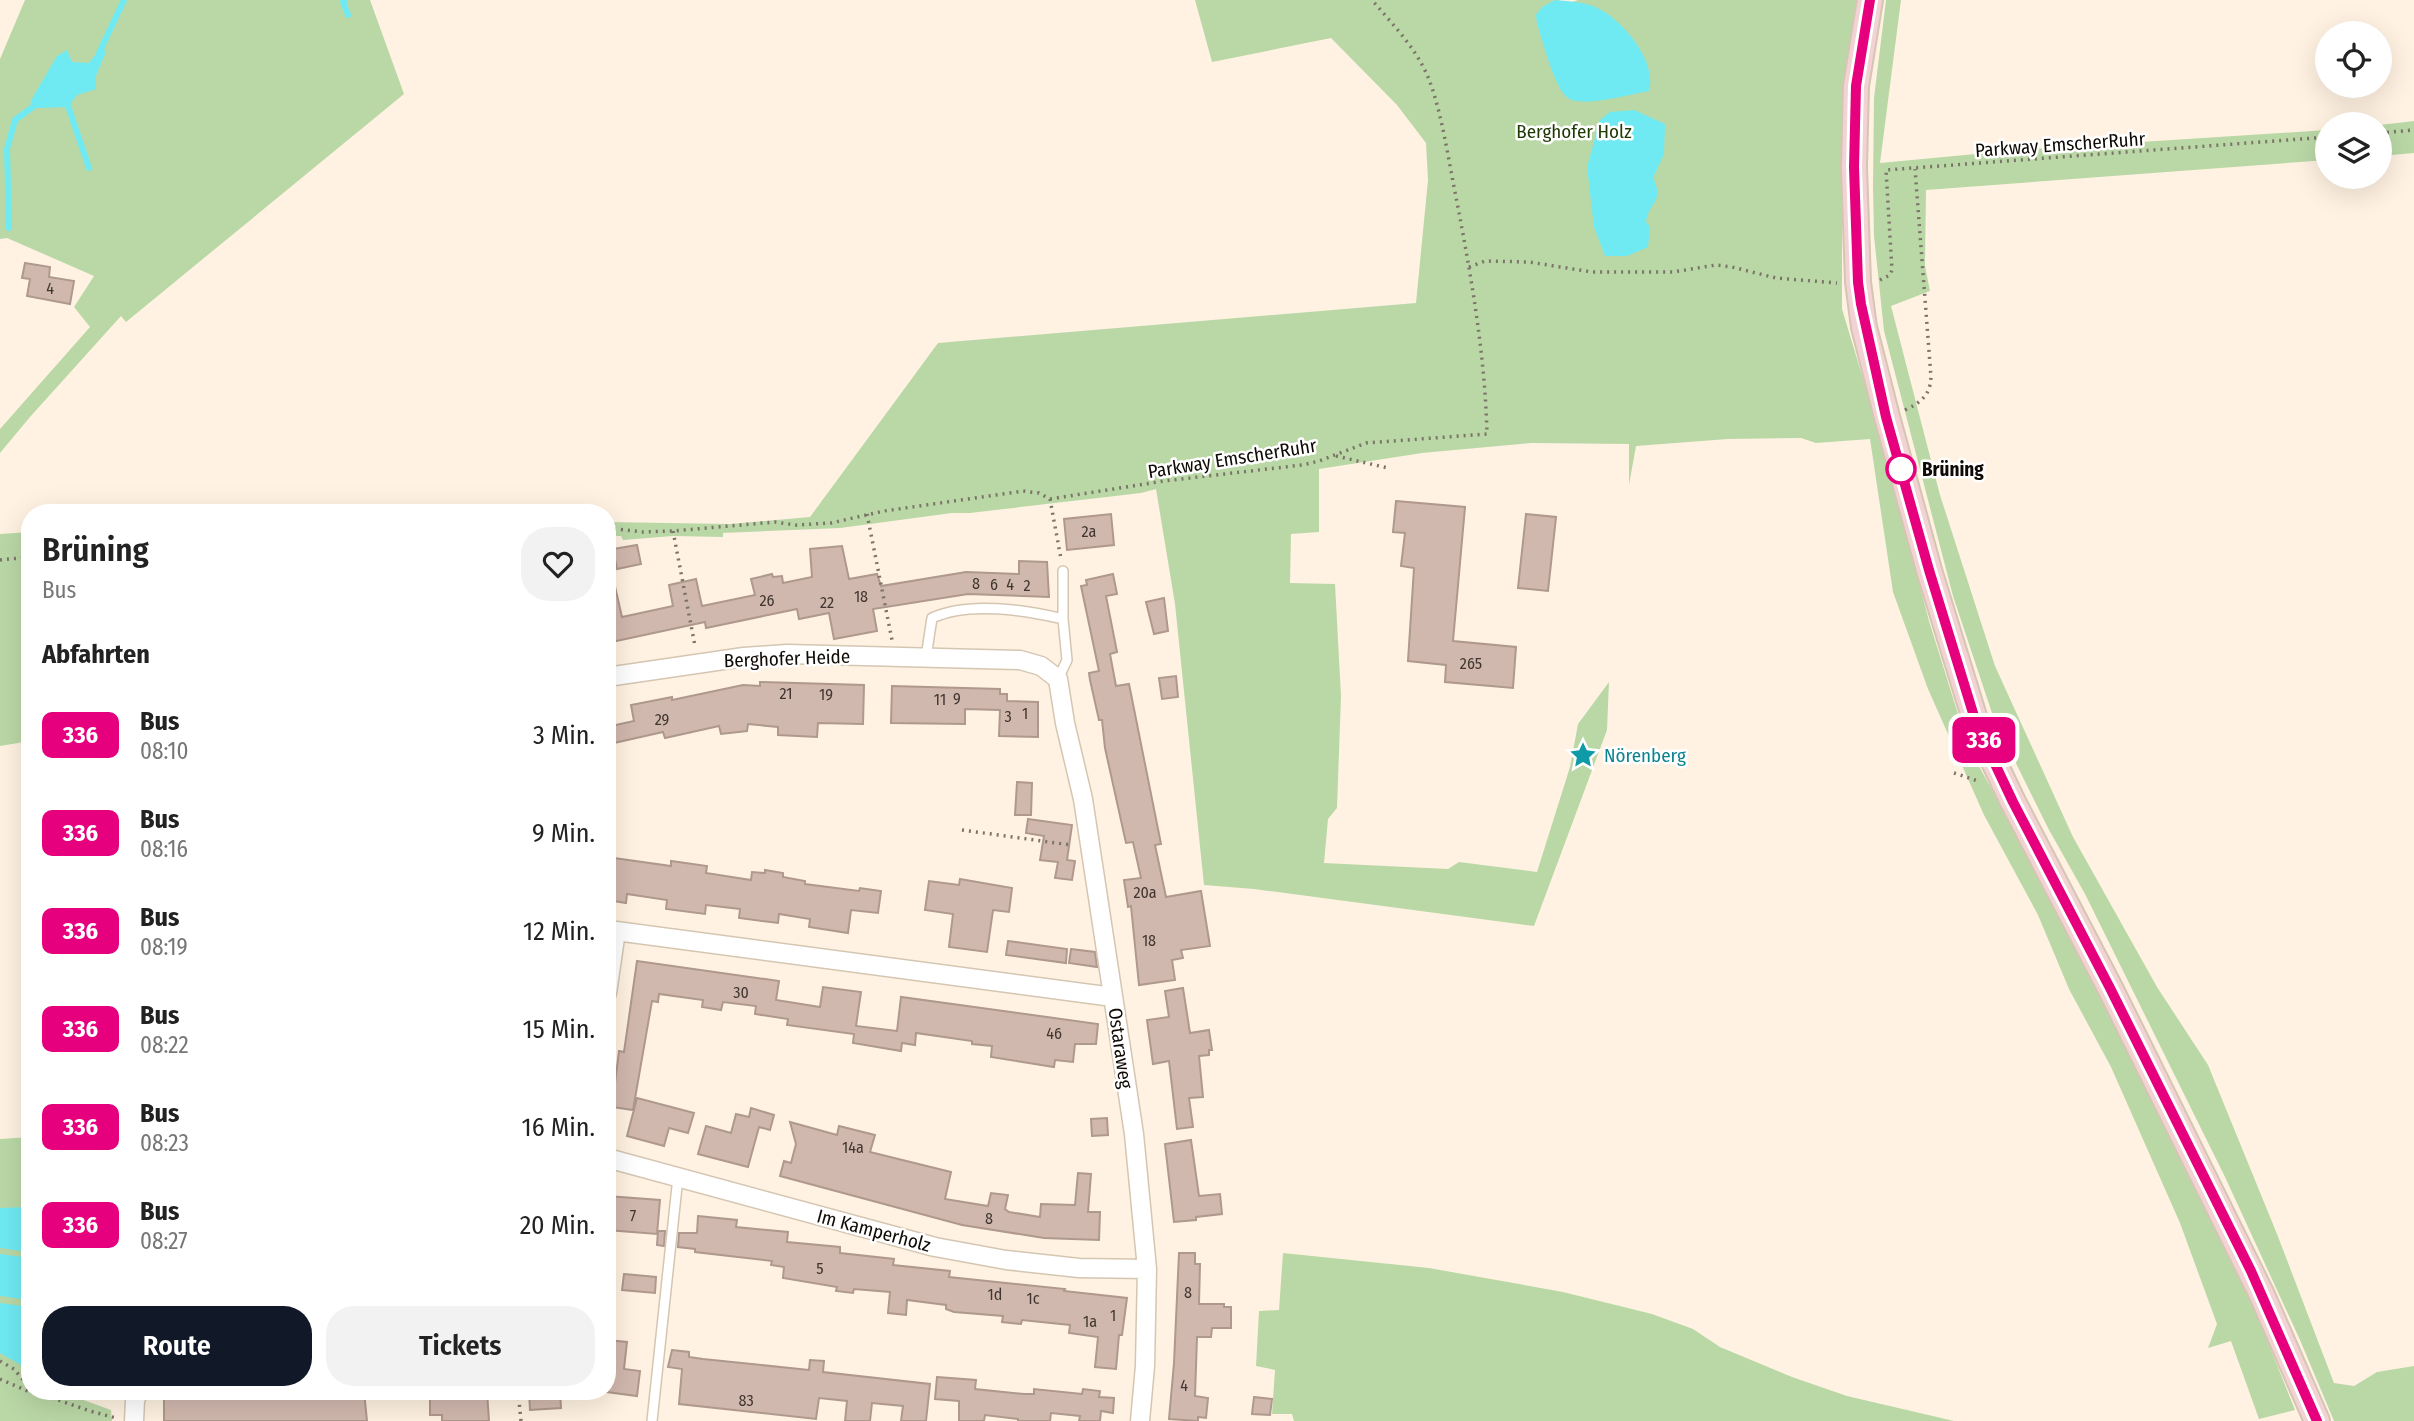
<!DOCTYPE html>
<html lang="de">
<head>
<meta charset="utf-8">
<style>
	:root { --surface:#fff; --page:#f2f2f2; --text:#222; --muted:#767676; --accent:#111827 }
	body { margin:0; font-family:"Fira Sans Condensed",sans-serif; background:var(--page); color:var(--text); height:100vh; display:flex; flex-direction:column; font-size:26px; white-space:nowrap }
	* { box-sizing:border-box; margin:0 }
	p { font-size:23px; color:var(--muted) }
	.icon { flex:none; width:38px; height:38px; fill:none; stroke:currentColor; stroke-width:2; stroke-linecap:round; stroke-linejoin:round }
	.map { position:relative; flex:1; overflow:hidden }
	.drawer { position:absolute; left:21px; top:504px; width:595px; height:896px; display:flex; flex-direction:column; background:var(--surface); border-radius:28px; box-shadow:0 7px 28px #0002 }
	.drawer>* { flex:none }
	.badge { padding:0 14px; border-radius:10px; font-size:24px; line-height:46px }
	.buttons { position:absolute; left:2315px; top:21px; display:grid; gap:14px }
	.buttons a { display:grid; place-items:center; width:77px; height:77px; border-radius:50%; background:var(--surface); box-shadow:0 7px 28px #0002; font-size:35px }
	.map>.badge { position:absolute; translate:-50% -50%; box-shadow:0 0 0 4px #fff }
	h2 { padding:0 21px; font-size:26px; line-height:63px }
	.round { display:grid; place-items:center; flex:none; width:74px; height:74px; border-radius:28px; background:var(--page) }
	.head { display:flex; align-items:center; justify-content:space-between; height:119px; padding:0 21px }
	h1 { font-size:33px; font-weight:600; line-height:52px }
	.action { display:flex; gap:14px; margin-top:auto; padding:14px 21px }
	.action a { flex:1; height:80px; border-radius:28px; background:var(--accent); color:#fff; font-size:28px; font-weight:600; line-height:80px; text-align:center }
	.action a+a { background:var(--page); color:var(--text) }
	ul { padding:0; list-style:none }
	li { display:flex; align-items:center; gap:21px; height:98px; padding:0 21px }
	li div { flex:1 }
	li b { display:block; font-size:26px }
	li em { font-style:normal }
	li .badge { min-width:77px; font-weight:700; text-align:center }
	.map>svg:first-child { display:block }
	.green { fill:#bad8a6 }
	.water { fill:#6feaf3 }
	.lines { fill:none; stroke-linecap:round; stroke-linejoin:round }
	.stream { stroke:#6feaf3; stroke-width:6 }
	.building { fill:#d1b8ae; stroke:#af988d; stroke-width:2 }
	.lane-casing { stroke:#d5c6b2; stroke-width:12 }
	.street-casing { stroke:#d5c6b2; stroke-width:21 }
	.secondary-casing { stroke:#d5c6b2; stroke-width:28 }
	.path { stroke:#7c7369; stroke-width:3.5; stroke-dasharray:2 5; stroke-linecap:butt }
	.lane { stroke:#fff; stroke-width:9 }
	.street { stroke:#fff; stroke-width:18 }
	.secondary { stroke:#f2d2d4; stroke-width:24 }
	.line-casing { stroke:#fff; stroke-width:16 }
	.line { stroke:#e6007e; stroke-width:10 }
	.stop-dot { fill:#fff; stroke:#e6007e; stroke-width:3.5 }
	.labels { text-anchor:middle; stroke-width:5; stroke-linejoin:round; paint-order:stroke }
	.number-label { font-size:16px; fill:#40362f }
	.park-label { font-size:19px; fill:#1f3903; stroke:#fff }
	.street-label { font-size:19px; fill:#0f0a05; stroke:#fff }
	.stop-label { font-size:19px; font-weight:bold; fill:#0f0a05; stroke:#fff; text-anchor:start }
	.culture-label { font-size:19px; fill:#0d838f; stroke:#fff; text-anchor:start }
</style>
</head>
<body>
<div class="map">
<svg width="2414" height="1421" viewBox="0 0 2414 1421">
	<rect width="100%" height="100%" fill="#fff2e2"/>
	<!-- green -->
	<path class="green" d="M25,0H370L404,94L126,322L121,316L30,417L0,453V429L90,327L74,307L94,276L7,238L0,239V59Z
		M1195,0H1559L1563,5L1578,0H1860L1849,47L1842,147V309L1880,435L1929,621L1968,746L2100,988L2232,1252L2295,1410L2259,1419L2231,1341L2208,1348L2217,1324L2180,1223L2111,1067L2069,989L2038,915L1984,815L1928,689L1893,592L1870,439L1816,443L1801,438L1728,439L1636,446L1629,485V444L1531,443L1422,453L1319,469V532L1291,534L1290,583L1335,584L1341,696L1337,808L1328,819L1324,863L1448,869L1459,862L1537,872L1570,767L1578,724L1609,682L1607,730L1534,926L1254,889L1204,885L1175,604L1156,489L1141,493L970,513H952L840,528L723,533V537L673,536L623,540L621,536H607V522L730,524L810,517L938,343L1416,303L1428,180L1426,143L1397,105L1331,38L1212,62Z
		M1886,0H1901L1880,163L2018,150L2327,130V160L1926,190L1925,266L1930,291L1891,306L1940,495L1995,666L2073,837L2157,987L2208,1065L2277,1234L2334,1383L2354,1386L2377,1372L2414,1366V1421H2334L2300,1340L2225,1177L2085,894L2048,828L1994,719L1953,596L1884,331L1874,236L1873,186L1874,98Z
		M2414,121V153L2380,156V125Z
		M30,532V741L0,746V534Z
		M30,1137V1391H59L111,1410L112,1421H0V1139Z
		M1283,1253L1429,1268L1563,1292L1652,1314L1693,1329L1720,1347L1792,1377L1847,1396L1954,1421H1294L1292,1414H1272L1275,1370L1256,1366L1259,1311L1279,1310Z"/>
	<!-- water -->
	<path class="water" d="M1555,0C1567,1 1582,2 1593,6C1621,17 1658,61 1649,91C1632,94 1582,108 1568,98C1554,88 1543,41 1537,24L1536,15L1542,7Z
		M102,46L106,52L96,76V89L77,95L68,107L38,108L30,102L57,56L67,50L72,62L89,63Z
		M1634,110L1665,124L1664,154L1653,178C1665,202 1649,201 1646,222L1650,227L1648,247L1627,256H1605L1594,227L1587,167L1600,120L1610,112Z
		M30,1207V1252L0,1248V1208Z
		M0,1254L30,1258V1300L0,1296Z
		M0,1303L30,1307L28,1369L0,1353Z"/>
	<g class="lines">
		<!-- stream -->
		<path class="stream" d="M345,0L343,2L348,15
			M99,53L124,0
			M66,100L89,168
			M9,228L7,149L15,120L41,101"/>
	</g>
	<!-- building -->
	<path class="building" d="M25,263L50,267L49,277L74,281L70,304L27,296L30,279L22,278Z
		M1396,501L1465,507L1453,641L1516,647L1513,688L1445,682L1446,665L1408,661L1414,568L1401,566L1405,533L1393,532Z
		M1111,514L1114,545L1067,550L1064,519Z
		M1526,514L1556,517L1548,591L1518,588Z
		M637,545L641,564L617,569L613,549Z
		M842,546L849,579L877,574L881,586L966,572L1019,574V561L1047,562L1049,597L968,594L873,609L877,631L834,639L829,613L799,619L797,609L706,628L705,622L607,643V582H614L622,617L673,606L669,585L696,579L702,606L755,595L751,579L772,574L773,577L782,576L783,583L812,577L810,549Z
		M1113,574L1117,594L1106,596L1117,652L1110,654L1116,686L1129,684L1161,844L1155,845L1166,897L1201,891L1210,946L1181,950L1183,958L1172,960L1175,980L1139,985L1131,906L1128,907L1124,880L1141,878L1133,842L1126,843L1105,748L1102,720H1099L1090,680L1089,673L1099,671L1081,586L1087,585L1086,580Z
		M1164,598L1168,631L1154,634L1146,602Z
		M1176,676L1178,697L1162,699L1159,678Z
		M760,682L864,685L863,724L818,723L817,737L778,735V727L748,724L747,731L721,734L719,726L665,738L663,732L614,743L611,726L634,721L631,705L672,697V700L743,685L760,686Z
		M892,686L1000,689V694H1007V701L1038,702V737L999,736L1000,710L965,709V724L891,723Z
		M1017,782L1032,783L1031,815H1015Z
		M1028,819L1072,825L1067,860L1075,861L1072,880L1055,878L1058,862L1040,860L1044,836L1026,833Z
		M607,857L671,866V861L707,866L706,873L751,880L752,872L765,873V870L783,873V877L805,881V884L859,891L860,888L881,891L878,913L851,910L848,933L809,927L810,919L779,914L778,923L739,918L740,909L706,905L705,914L666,909L667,900L627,894L626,903L607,900Z
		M960,879L1012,888L1009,912L993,910L987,952L949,947L953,914L925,910L929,881L959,885Z
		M1008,941L1067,949L1066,963L1006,955Z
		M1071,949L1095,952L1097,967L1069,963Z
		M637,961L779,981L776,1000L820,1007L823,987L861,992L856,1026L897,1031L901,997L1098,1024L1096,1044H1075L1073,1062L1055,1060L1054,1067L991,1057L992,1046L972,1044V1041L916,1033L915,1045L902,1043L901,1051L853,1043L854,1034L787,1025L788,1019L755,1014L756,1006L723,1002L721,1010L702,1007L703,1000L659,994L658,1002L652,1001L633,1110L612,1107L619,1051L624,1052Z
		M1183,988L1190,1033L1209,1030L1212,1050H1209V1055L1199,1056L1203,1097L1189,1098L1193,1127L1177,1129L1169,1061L1153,1064L1147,1020L1169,1017L1165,991Z
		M637,1098L694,1113L688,1133L669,1128L664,1146L627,1136Z
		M751,1108L774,1115L770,1130L759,1127L748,1167L698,1154L706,1126L731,1133L736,1114L749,1117Z
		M1107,1118L1108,1135L1092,1136L1091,1119Z
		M790,1122L837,1135L839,1126L875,1135L870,1152L951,1172L945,1199L988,1206L991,1193L1008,1195L1005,1209L1009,1212L1040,1217L1041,1204L1075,1205L1078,1173L1091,1174L1088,1212H1100L1099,1240L1044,1238L962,1225L780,1176L784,1161L791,1163L796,1144Z
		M1191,1140L1199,1196L1220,1194L1222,1214L1196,1217V1220L1174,1222L1165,1144Z
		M607,1196L660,1200L657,1234L607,1230Z
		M698,1216L737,1220L736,1227L788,1232L787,1242L840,1247V1253L894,1259L893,1265L950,1271L949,1277L1065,1289L1064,1291L1127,1298L1122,1335H1119L1116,1369L1095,1367L1098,1337L1069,1333L1070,1325L1022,1320L1021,1324L1002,1322L1003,1316L954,1312L946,1309V1305L907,1300L906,1315L888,1313L890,1292L854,1289L853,1293L836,1291L837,1287L783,1278L784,1267L771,1265L772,1261L695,1252V1249L678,1247L679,1233H697Z
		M658,1231H665L664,1246L657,1245Z
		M1179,1253H1195V1264H1200L1199,1304H1224V1307H1231V1328H1212L1211,1337H1197L1195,1396L1208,1398L1206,1418L1198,1417V1421L1169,1419L1174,1363Z
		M624,1274L656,1277L655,1293L622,1290Z
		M607,1340L627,1342L624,1369L640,1371L637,1396L607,1392Z
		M672,1350L689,1352V1357L703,1359L809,1370L810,1360L824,1361L823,1372L930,1384L926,1421H901L903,1406L872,1403L870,1421H845L847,1401L819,1398L816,1419L679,1404L682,1369L668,1367Z
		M937,1377L976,1380L975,1389L1024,1394H1034V1389L1082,1394L1083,1389L1100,1391L1099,1397L1114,1398L1113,1413L1101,1411L1100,1421H1079L1080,1416L1051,1413L1050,1421H1018V1419L985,1415L984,1421H959V1401L935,1399Z
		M164,1391H318L319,1396L364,1391L367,1421H164Z
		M473,1391H487L489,1421H442V1415H430V1399L473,1397Z
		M529,1391H560L561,1408L530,1410Z
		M1254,1397L1272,1399L1270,1415L1252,1414Z"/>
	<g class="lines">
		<defs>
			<path id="lane" d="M926,657L932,618C968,601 1026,610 1063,619
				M1058,679L1067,660L1063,619V571
				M652,1421L678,1177"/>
			<path id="street" d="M607,677L744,657L787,654L1020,660L1041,666L1058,679L1065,723L1083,799L1134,1134L1147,1269L1145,1366L1140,1421
				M607,993L616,931L1113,997
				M607,1158L935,1247L1006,1260L1079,1268L1147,1269
				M134,1421L135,1400L139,1391"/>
			<path id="secondary" d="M1870,0L1856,86L1854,167L1858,282L1864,327L1887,417L1929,570L1977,726L2013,802L2110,988L2262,1295L2317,1421"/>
		</defs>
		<!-- lane casing -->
		<use href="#lane" class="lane-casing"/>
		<!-- street casing -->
		<use href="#street" class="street-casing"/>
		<!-- secondary casing -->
		<use href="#secondary" class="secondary-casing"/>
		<!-- path -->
		<path class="path" d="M2380,133L2414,130
			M1469,267L1485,261L1529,262L1592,272H1673L1716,265L1732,267L1776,278L1837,283
			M1880,280L1890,275L1892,270L1886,170L2328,137
			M1905,410C1921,402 1930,396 1931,377L1915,169
			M1336,456L1388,468
			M1050,499L1164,481L1302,465L1319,461L1366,443L1487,434C1485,354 1471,275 1456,197C1448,158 1443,119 1430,82C1418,50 1394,26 1372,0
			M1050,499L1061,559
			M867,514L892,640
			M607,528L643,532L673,531L775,522L796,525L831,523L884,511L1023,491L1039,493L1050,499
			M673,531L695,646
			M0,560L30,557
			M1954,773L1978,781
			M962,830L1071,845
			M0,1361L14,1369L30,1388
			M0,1379L32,1393
			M32,1391L90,1411L116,1418
			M518,1391L521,1421"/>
		<!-- lane -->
		<use href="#lane" class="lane"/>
		<!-- street -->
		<use href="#street" class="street"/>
		<!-- secondary -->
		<use href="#secondary" class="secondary"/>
	</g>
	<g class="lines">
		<defs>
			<path id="line" d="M1870,0L1856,86L1854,167L1858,282L1861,304L1886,417L1929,570L1977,726L2013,802L2110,988L2251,1271L2317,1421"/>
		</defs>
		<!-- line casing -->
		<use href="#line" class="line-casing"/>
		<!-- line -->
		<use href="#line" class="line"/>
	</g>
	<!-- icons -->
	<defs>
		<symbol id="sight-bare" viewBox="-9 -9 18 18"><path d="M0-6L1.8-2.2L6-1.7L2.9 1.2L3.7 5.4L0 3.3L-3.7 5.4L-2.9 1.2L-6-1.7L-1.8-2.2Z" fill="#0f9aa8" stroke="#fff" stroke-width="2.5" paint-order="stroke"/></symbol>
	</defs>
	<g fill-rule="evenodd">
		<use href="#sight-bare" x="1564" y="736" width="38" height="38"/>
	</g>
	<!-- markers -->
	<circle class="stop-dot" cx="1901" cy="469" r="14"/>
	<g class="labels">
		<!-- number labels -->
		<g class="number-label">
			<text x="50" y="294">4</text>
			<text x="1089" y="537">2a</text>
			<text x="976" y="589">8</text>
			<text x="994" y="590">6</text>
			<text x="1010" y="590">4</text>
			<text x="1027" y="591">2</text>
			<text x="861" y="602">18</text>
			<text x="767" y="606">26</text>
			<text x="827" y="608">22</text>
			<text x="1471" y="669">265</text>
			<text x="786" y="699">21</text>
			<text x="826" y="700">19</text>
			<text x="957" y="704">9</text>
			<text x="940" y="705">11</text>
			<text x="1025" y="719">1</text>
			<text x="1008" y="722">3</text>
			<text x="662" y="725">29</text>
			<text x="1145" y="898">20a</text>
			<text x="1149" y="946">18</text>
			<text x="741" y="998">30</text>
			<text x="1054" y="1039">46</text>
			<text x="853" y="1153">14a</text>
			<text x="633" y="1221">7</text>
			<text x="989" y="1224">8</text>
			<text x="820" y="1274">5</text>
			<text x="1188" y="1298">8</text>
			<text x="995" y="1300">1d</text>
			<text x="1033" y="1304">1c</text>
			<text x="1113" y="1321">1</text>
			<text x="1090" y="1327">1a</text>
			<text x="1184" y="1391">4</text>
			<text x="746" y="1406">83</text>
		</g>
		<!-- park labels -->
		<g class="park-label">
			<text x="1574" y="138">Berghofer Holz</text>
		</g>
		<!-- street labels -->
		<g class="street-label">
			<text transform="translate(2060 144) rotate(-4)" y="7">Parkway EmscherRuhr</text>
			<text transform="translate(1232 458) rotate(-9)" y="7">Parkway EmscherRuhr</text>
			<text transform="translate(787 658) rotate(-2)" y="7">Berghofer Heide</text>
			<text transform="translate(1121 1048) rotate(82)" y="7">Ostaraweg</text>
			<text transform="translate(874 1230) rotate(15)" y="7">Im Kamperholz</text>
		</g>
		<!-- stop labels -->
		<g class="stop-label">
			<text x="1922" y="476">Brüning</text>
		</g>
		<!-- culture labels -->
		<g class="culture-label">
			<text x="1604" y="762">Nörenberg</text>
		</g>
	</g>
</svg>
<div class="buttons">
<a><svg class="icon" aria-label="locate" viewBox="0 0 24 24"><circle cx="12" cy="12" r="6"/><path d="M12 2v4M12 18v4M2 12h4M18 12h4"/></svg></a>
<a><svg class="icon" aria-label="layers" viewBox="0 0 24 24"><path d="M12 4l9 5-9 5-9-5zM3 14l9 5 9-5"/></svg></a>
</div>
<b class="badge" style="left:1984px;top:740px;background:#e6007e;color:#fff">336</b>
<section class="drawer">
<div class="head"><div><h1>Brüning</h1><p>Bus</p></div><a class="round"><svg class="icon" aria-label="heart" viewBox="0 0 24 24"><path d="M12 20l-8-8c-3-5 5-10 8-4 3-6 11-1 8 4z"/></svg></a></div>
<h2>Abfahrten</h2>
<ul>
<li><span class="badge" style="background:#e6007e;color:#fff">336</span><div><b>Bus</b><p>08:10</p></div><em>3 Min.</em></li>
<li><span class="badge" style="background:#e6007e;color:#fff">336</span><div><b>Bus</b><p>08:16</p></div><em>9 Min.</em></li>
<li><span class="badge" style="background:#e6007e;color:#fff">336</span><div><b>Bus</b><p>08:19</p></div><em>12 Min.</em></li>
<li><span class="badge" style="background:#e6007e;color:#fff">336</span><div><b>Bus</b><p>08:22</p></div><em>15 Min.</em></li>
<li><span class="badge" style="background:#e6007e;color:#fff">336</span><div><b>Bus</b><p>08:23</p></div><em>16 Min.</em></li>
<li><span class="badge" style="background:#e6007e;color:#fff">336</span><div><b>Bus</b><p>08:27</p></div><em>20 Min.</em></li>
</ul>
<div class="action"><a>Route</a><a>Tickets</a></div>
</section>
</div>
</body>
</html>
